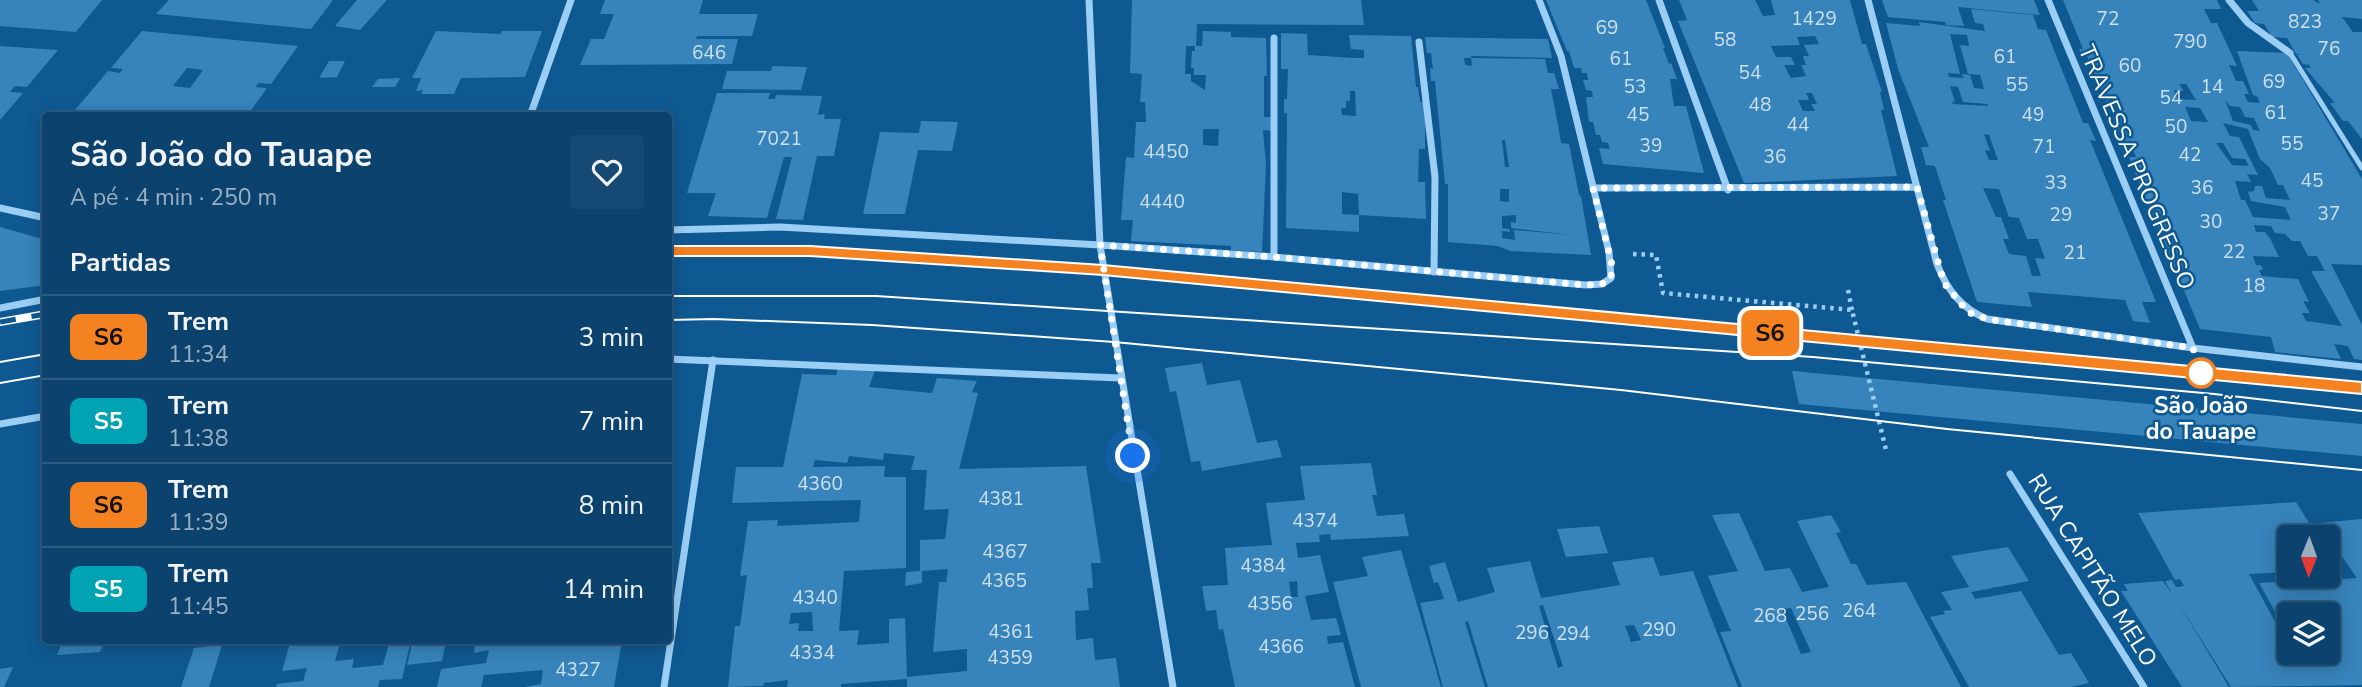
<!DOCTYPE html>
<html lang="pt">
<head>
<meta charset="utf-8">
<style>
	:root { --surface:#0b436e; --page:#144a73; --text:#f1f3f6; --muted:#9ab0c2; --line:#2b5c81 }
	body { margin:0; font-family:"Nunito Sans",sans-serif; background:var(--page); color:var(--text); height:100vh; display:flex; flex-direction:column; font-size:26px; white-space:nowrap }
	* { box-sizing:border-box; margin:0 }
	p { font-size:23px; color:var(--muted) }
	.icon { flex:none; width:38px; height:38px; fill:none; stroke:currentColor; stroke-width:2; stroke-linecap:round; stroke-linejoin:round }
	.map { position:relative; flex:1; overflow:hidden }
	.panel { position:absolute; left:42px; top:112px; width:630px; height:532px; display:flex; flex-direction:column; background:var(--surface); border-radius:7px; box-shadow:0 4px 18px #0003,0 0 0 2px var(--line) }
	.panel>* { flex:none }
	.badge { padding:0 14px; border-radius:10px; font-size:24px; line-height:46px }
	.needle { width:46px; rotate:181deg }
	.tools { position:absolute; left:2277px; top:525px; display:grid; gap:14px }
	.tools a { display:grid; place-items:center; width:63px; height:63px; border-radius:7px; background:var(--surface); box-shadow:0 4px 18px #0003,0 0 0 2px var(--line); font-size:35px }
	.you { position:absolute; width:35px; height:35px; margin:-18px; border:5px solid #fff; border-radius:50%; background:#1a73e8; box-shadow:0 0 0 10px #1a73e833 }
	.map>.badge { position:absolute; translate:-50% -50%; box-shadow:0 0 0 4px #fff }
	h2 { padding:0 28px; font-size:26px; line-height:63px }
	.round { display:grid; place-items:center; flex:none; width:74px; height:74px; border-radius:7px; background:var(--page) }
	.summary { display:flex; align-items:center; justify-content:space-between; height:119px; padding:0 28px }
	h1 { font-size:33px; font-weight:700; line-height:52px }
	ul { padding:0; list-style:none }
	li { display:flex; align-items:center; gap:21px; height:84px; padding:0 28px; border-top:2px solid var(--line) }
	li div { flex:1 }
	li b { display:block; font-size:26px }
	li em { font-style:normal }
	li .badge { min-width:77px; font-weight:700; text-align:center }
	.map>svg:first-child { display:block }
	.building { fill:#3783bb; fill-rule:evenodd }
	.lines { fill:none; stroke-linecap:round; stroke-linejoin:round }
	.path { stroke:#9acef4; stroke-width:4.5; stroke-dasharray:3.5 5; stroke-linecap:butt }
	.lane { stroke:#9acef4; stroke-width:5 }
	.street { stroke:#9acef4; stroke-width:7 }
	.tram { stroke:#fff; stroke-width:2 }
	.rail-casing { stroke:#fff; stroke-width:8 }
	.rail { stroke:#0f5992; stroke-width:5; stroke-dasharray:16; stroke-linecap:butt }
	.line { fill:#f58220; stroke:#fff; stroke-width:2 }
	.walk { stroke:#fff; stroke-width:7; stroke-dasharray:0 12.6 }
	.stop-dot { fill:#fff; stroke:#f58220; stroke-width:3.5 }
	.labels { text-anchor:middle; stroke-width:5; stroke-linejoin:round; paint-order:stroke }
	.number-label { font-size:19px; fill:#cde0ee }
	.street-label { font-size:23px; fill:#fff; stroke:#0f5992 }
	.stop-label { font-size:23px; font-weight:bold; fill:#fff; stroke:#0f5992 }
</style>
</head>
<body>
<div class="map">
<svg width="2362" height="687" viewBox="0 0 2362 687">
	<rect width="100%" height="100%" fill="#0f5992"/>
	<!-- building -->
	<path class="building" d="M0,0H102L76,32L0,26Z
		M169,0H333L311,29L156,14Z
		M357,0H387L360,30L335,26Z
		M605,0H703L699,14H758L752,36H697L696,39H738L732,64L580,65L591,39H604L614,14H600Z
		M1132,0H1361L1364,25L1197,24L1196,46H1186L1185,74H1191V81L1205,90L1206,75H1194V68H1191L1192,51H1195V46H1202L1203,31L1231,32V37L1266,38L1267,76H1264V117H1272V131L1263,130L1266,165L1262,252L1231,250V246L1131,241L1133,220H1121L1126,157L1134,158L1136,122H1146L1145,102H1140L1142,74L1130,73ZM1203,129H1219L1218,146L1203,145Z
		M1546,0H1646L1665,48H1663L1669,64L1671,63L1677,79H1670L1674,106H1686L1704,173L1603,164L1599,148L1610,149L1608,143L1602,142L1600,135H1596L1593,122H1589L1586,97H1593L1592,91L1586,90L1583,80H1588L1587,73H1582L1581,68H1574L1569,51H1567Z
		M1679,0H1755L1763,16L1775,15L1771,0H1850L1862,44H1866L1882,92H1880L1884,110H1881L1897,176L1744,183L1682,31L1678,21L1687,20ZM1815,36L1819,44L1804,45L1809,56H1803L1806,65H1801L1806,76L1791,78L1784,65H1795L1791,57H1776L1771,46L1800,45L1797,37ZM1806,93H1812L1817,104H1811L1815,111H1803L1798,100H1809Z
		M1882,0H2034L2040,15L1958,7L1964,26L1946,25L1945,22L1888,17Z
		M2063,0H2217L2221,9H2204L2211,23H2217L2237,66L2229,65L2236,81H2243L2249,94H2244L2248,102L2260,103L2257,96L2253,95L2237,51L2287,53L2362,179V265L2331,264L2362,325V360L2354,359L2348,346L2334,344L2341,359L2275,352L2271,337L2200,329L2135,173L2129,157H2136L2130,143L2123,142L2112,116H2120L2114,103L2106,102L2087,56H2082L2079,49H2083ZM2179,84H2186L2196,100L2178,99L2174,90L2184,91ZM2225,100L2230,106L2240,107L2245,117L2254,118L2260,131L2253,130L2251,125L2233,121ZM2185,107L2200,108L2208,122L2191,121ZM2223,123L2248,129L2260,159L2270,168L2278,185H2283L2290,200L2266,198L2262,186H2255L2254,191L2248,192L2251,201L2285,207L2291,220L2253,217L2245,200H2241L2235,181L2251,182L2247,174L2258,175L2239,137L2230,136ZM2216,143H2223L2232,158L2245,159L2249,166L2232,165ZM2254,225L2271,226L2275,233L2285,234L2292,241H2300L2308,256H2317L2325,271H2311L2342,326L2306,321L2302,313H2310L2303,301L2309,302L2298,279L2262,276L2259,270H2263L2261,265H2256L2253,256L2279,257L2270,238L2265,232H2256Z
		M2252,0H2313L2320,4L2318,0H2362V19L2342,17L2353,32H2362V139L2348,121H2343L2330,103H2335L2305,68H2311L2309,65L2303,64L2297,55H2303L2296,54L2287,38L2272,37L2264,24L2255,23L2247,11H2259Z
		M1971,9L2033,15L2038,29L2046,30L2083,123H2088L2096,141L2090,140L2156,302H2142L2150,323L2133,321L2125,300L2028,292L2032,307L1977,302L1943,200H1946L1935,166L1926,165L1921,147H1929L1898,69L1886,23L1920,26L1919,22L1985,31L1983,24L1975,23ZM1950,34L1967,35L1969,46L1960,45L1968,74L1980,75L1984,89L1974,88L1970,75L1962,74L1964,78L1949,77L1948,73L1960,74ZM1950,86L1958,87L1963,102L1987,104L1988,106L1953,104L1952,101L1955,102ZM1984,134L1989,135L1998,160H1989L1985,150L1990,151ZM1983,188L1999,189L2009,217L2019,218L2027,239H2038L2045,259L2035,258L2041,276H2032L2026,256L2009,254L2003,239H2009L2001,217H1996Z
		M142,31L298,46L271,84L259,83L255,87L267,88L247,116H125L75,110L108,71L120,73L123,69L111,68ZM187,68L203,70L190,88L173,86Z
		M436,31L501,34L502,31H542L525,77L461,78L454,94H421L423,90L416,91L421,78H412Z
		M1281,33L1307,34L1308,55L1354,58H1364V50L1351,49L1349,35L1411,36L1416,87H1418L1420,102H1424L1425,118V149H1419L1418,182H1425L1426,219L1359,215L1358,194L1342,192V214L1359,215V232L1286,228L1287,113H1284V99H1287L1288,69H1281ZM1350,91H1355L1356,116L1342,115L1341,108H1346V101H1350Z
		M1425,37L1548,39L1552,58L1471,56V58H1464L1465,65L1472,66L1471,58L1545,59L1548,73H1554L1559,89H1551L1558,125L1561,143L1569,144L1579,195L1581,196L1591,255L1510,251L1498,246L1448,242V184H1445L1435,81H1431L1430,68L1433,69L1431,53H1427ZM1502,140H1505L1509,167H1505ZM1500,189H1509V202L1500,201ZM1516,215V223L1511,222V228L1572,235L1514,230L1515,240L1502,238V231L1510,232L1509,229L1502,228V216Z
		M0,46L58,50L27,87L15,86L10,92L23,93L0,120Z
		M329,61H345L337,77L319,78Z
		M772,66L807,67L801,90L722,89L727,71H771Z
		M400,78L395,87H372L378,79Z
		M717,93H770L768,99H775L776,95L822,96L818,115L825,114L824,119H841L834,156H817L803,220L776,219L792,157H784L767,218L708,216L716,193H687Z
		M921,121L958,122L952,151L918,150L905,214H863L880,132L919,133Z
		M0,227L46,240V285L0,291Z
		M1202,363L1207,385L1240,380L1257,443L1277,440L1282,457L1202,471L1200,461L1191,462L1176,391L1170,392L1165,368Z
		M838,368L875,370L869,387L932,393L937,378L977,381L972,392L978,393L959,469L1086,466L1101,563H1091L1093,588H1087L1089,610L1075,611L1076,640L1093,638L1095,660L1116,658L1120,687H907V679L841,684V687H787L788,680L764,683L763,686L728,687L735,626H740L747,575L740,576L748,521L778,520L777,526L859,522L861,500L732,503L736,467H783L802,374L836,375ZM884,453L915,456L911,470H927L924,510L949,509L945,539L920,540V571L906,572L905,586L922,583V571L948,569L946,582H939L933,652L967,649V671L907,677L905,618L889,619V643L857,645L859,630L839,631L844,571L906,568V477H884L885,466L813,467L815,460L847,463L849,456L883,460ZM812,612L813,631H798L799,623L789,624L791,613Z
		M1792,371L2362,424V456L1799,404Z
		M1371,463L1377,495H1372L1377,516L1404,514L1409,536L1331,540L1330,534L1319,535L1320,542L1296,543L1298,558L1320,555L1329,592L1305,596L1311,620L1336,618L1341,635L1327,636L1328,644L1343,642L1355,687H1235L1223,629L1219,630L1216,610L1206,611L1202,586L1228,585L1225,548L1272,545L1266,503L1305,500L1300,466ZM1297,581L1298,597H1291L1289,582Z
		M2296,502L2318,537H2289V572L2249,574L2289,647V653H2292L2297,662L2300,661L2295,653H2328V614H2289V636L2259,583L2289,581L2285,575H2289L2302,576L2305,579L2315,578L2319,585L2325,586L2322,581L2357,578L2319,523L2362,519V685L2231,687L2176,599L2229,687H2182L2121,591H2128L2124,584L2163,581L2172,594L2165,581L2172,580L2176,587L2184,586L2180,579L2175,580L2138,513Z
		M1739,513L1765,571L1790,568L1802,592L1829,587L1797,521L1831,515L1841,532L1836,533L1851,564H1856L1867,585L1906,582L1961,687H1742L1720,632L1731,631L1708,576L1738,571L1712,515ZM1791,608L1811,652L1801,654L1782,609Z
		M1599,526L1608,553L1566,557L1557,529Z
		M2008,547L2029,581L1971,592L1975,599L2021,591L2059,655L2071,653L2089,683L2071,687H1969L1930,617L1945,614L1943,611L1952,610L1941,592L1969,587L1951,556Z
		M1401,550L1441,687H1361L1333,582L1368,576L1362,557Z
		M1653,557L1660,576L1693,571L1738,687H1488L1468,621L1465,622L1485,687H1443L1420,603L1444,599L1438,582L1434,583L1429,566L1445,562L1458,602L1495,592L1487,568L1530,561L1541,598L1620,585L1612,562ZM1543,605L1563,666L1558,668L1539,606ZM1634,625L1641,640L1631,642L1625,626Z
		M63,640H105L100,652L57,655Z
		M291,640H341L335,661L354,659L352,668L383,665L390,640H411L402,679L380,680L378,687H276L277,684L303,681L307,668L282,671Z
		M413,640H446L442,661L407,665Z
		M476,640H622L614,687H525L541,684L543,670L484,675L481,687H437L441,669L486,663L489,650L474,653Z
		M222,645L209,687H181L194,648Z
		M13,667L4,687H0V669Z"/>
	<g class="lines">
		<!-- path -->
		<path class="path" d="M1633,254L1656,255L1663,293L1852,310L1886,450
			M1848,290L1852,310"/>
		<!-- lane -->
		<path class="lane" d="M2290,53L2362,168"/>
		<!-- street -->
		<path class="street" d="M1089,0L1100,245L1173,687
			M1659,0L1728,190
			M1868,0L1937,264C1947,290 1961,308 1987,319L2193,348L2362,367
			M2048,0L2193,348
			M2229,0L2248,23L2290,53
			M1274,38V257
			M1419,42L1435,177L1434,272
			M530,116L571,0
			M1593,188L1917,187
			M0,208L46,218
			M668,230L780,227L1100,245L1274,257L1586,285L1602,284L1611,278L1609,252L1561,56L1539,0
			M0,308L46,299
			M668,359L1120,378
			M0,424L46,416
			M2010,474L2144,687
			M664,687L713,360"/>
		<!-- tram -->
		<path class="tram" d="M668,296H876L1813,357L2214,394L2362,411
			M668,320L714,319L872,325L1114,342L1621,390L1947,429L2362,470
			M0,362L46,354
			M0,383L46,375"/>
		<defs>
			<path id="rail" d="M668,251H810L1103,270L2362,388
				M0,322L46,314"/>
		</defs>
		<!-- rail casing -->
		<use href="#rail" class="rail-casing"/>
		<!-- rail -->
		<use href="#rail" class="rail"/>
	</g>
	<!-- line -->
	<path class="line" d="M668,246H810L1103,265L2362,382V394L1103,275L810,256H668L662,251Z"/>
	<g class="lines">
		<!-- walk -->
		<path class="walk" d="M1133,456L1100,245L1274,257L1586,285L1602,284L1611,278L1612,265L1593,188L1917,187L1944,283L1968,312L1987,319L2193,348L2201,373"/>
	</g>
	<!-- markers -->
	<circle class="stop-dot" cx="2201" cy="373" r="14"/>
	<g class="labels">
		<!-- number labels -->
		<g class="number-label">
			<text x="1814" y="25">1429</text>
			<text x="2108" y="25">72</text>
			<text x="2305" y="28">823</text>
			<text x="1607" y="34">69</text>
			<text x="1725" y="46">58</text>
			<text x="2190" y="48">790</text>
			<text x="2329" y="55">76</text>
			<text x="709" y="59">646</text>
			<text x="2005" y="63">61</text>
			<text x="1621" y="65">61</text>
			<text x="2130" y="72">60</text>
			<text x="1750" y="79">54</text>
			<text x="2274" y="88">69</text>
			<text x="2017" y="91">55</text>
			<text x="1635" y="93">53</text>
			<text x="2212" y="93">14</text>
			<text x="2171" y="104">54</text>
			<text x="1760" y="111">48</text>
			<text x="2276" y="119">61</text>
			<text x="1638" y="121">45</text>
			<text x="2033" y="121">49</text>
			<text x="1798" y="131">44</text>
			<text x="2176" y="133">50</text>
			<text x="779" y="145">7021</text>
			<text x="2292" y="150">55</text>
			<text x="1651" y="152">39</text>
			<text x="2044" y="153">71</text>
			<text x="1166" y="158">4450</text>
			<text x="2190" y="161">42</text>
			<text x="1775" y="163">36</text>
			<text x="2312" y="187">45</text>
			<text x="2056" y="189">33</text>
			<text x="2202" y="194">36</text>
			<text x="1162" y="208">4440</text>
			<text x="2329" y="220">37</text>
			<text x="2061" y="221">29</text>
			<text x="2211" y="228">30</text>
			<text x="2234" y="258">22</text>
			<text x="2075" y="259">21</text>
			<text x="2254" y="292">18</text>
			<text x="820" y="490">4360</text>
			<text x="1001" y="505">4381</text>
			<text x="1315" y="527">4374</text>
			<text x="1005" y="558">4367</text>
			<text x="1263" y="572">4384</text>
			<text x="1004" y="587">4365</text>
			<text x="815" y="604">4340</text>
			<text x="1270" y="610">4356</text>
			<text x="1859" y="617">264</text>
			<text x="1812" y="620">256</text>
			<text x="1770" y="622">268</text>
			<text x="1659" y="636">290</text>
			<text x="1011" y="638">4361</text>
			<text x="1532" y="639">296</text>
			<text x="1573" y="640">294</text>
			<text x="1281" y="653">4366</text>
			<text x="812" y="659">4334</text>
			<text x="1010" y="664">4359</text>
			<text x="578" y="676">4327</text>
		</g>
		<!-- street labels -->
		<g class="street-label">
			<text transform="translate(2137 167) rotate(67)" y="8">TRAVESSA PROGRESSO</text>
			<text transform="translate(2093 570) rotate(58)" y="8">RUA CAPITÃO MELO</text>
		</g>
		<!-- stop labels -->
		<g class="stop-label">
			<text x="2201" y="413">São João<tspan x="2201" dy="26">do Tauape</tspan></text>
		</g>
	</g>
</svg>
<div class="tools">
<a><svg class="needle" viewBox="-14 -14 28 28"><path d="M0-13l5 13h-10z" fill="#e53935"/><path d="M0 13l5-13h-10z" fill="#9ab0c2"/></svg></a>
<a><svg class="icon" aria-label="layers" viewBox="0 0 24 24"><path d="M12 4l9 5-9 5-9-5zM3 14l9 5 9-5"/></svg></a>
</div>
<div class="you" style="left:1133px;top:456px"></div>
<b class="badge" style="left:1770px;top:333px;background:#f58220;color:#111">S6</b>
<section class="panel">
<div class="summary"><div><h1>São João do Tauape</h1><p>A pé · 4 min · 250 m</p></div><a class="round"><svg class="icon" aria-label="heart" viewBox="0 0 24 24"><path d="M12 20l-8-8c-3-5 5-10 8-4 3-6 11-1 8 4z"/></svg></a></div>
<h2>Partidas</h2>
<ul>
<li><span class="badge" style="background:#f58220;color:#111">S6</span><div><b>Trem</b><p>11:34</p></div><em>3 min</em></li>
<li><span class="badge" style="background:#00a3b4;color:#fff">S5</span><div><b>Trem</b><p>11:38</p></div><em>7 min</em></li>
<li><span class="badge" style="background:#f58220;color:#111">S6</span><div><b>Trem</b><p>11:39</p></div><em>8 min</em></li>
<li><span class="badge" style="background:#00a3b4;color:#fff">S5</span><div><b>Trem</b><p>11:45</p></div><em>14 min</em></li>
</ul>
</section>
</div>
</body>
</html>
